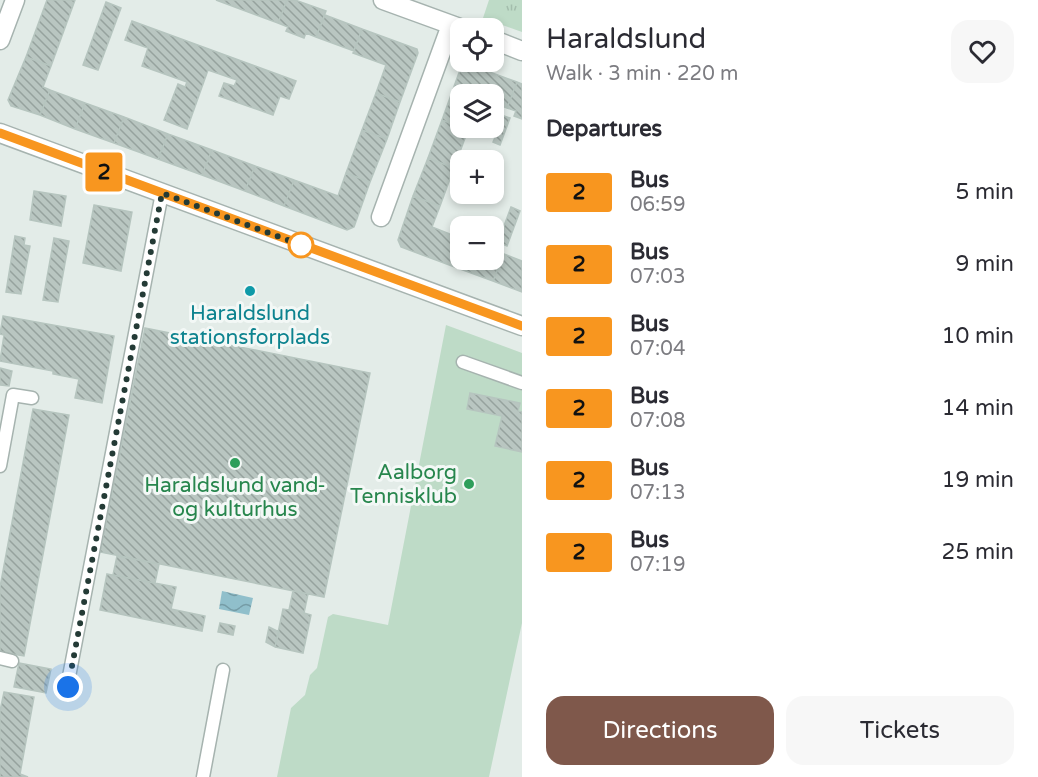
<!DOCTYPE html>
<html lang="en">
<head>
<meta charset="utf-8">
<style>
	:root { --surface:#fff; --page:#f7f7f7; --text:#2b2b33; --muted:#7c7c81; --accent:#7f584b }
	body { margin:0; font-family:"Varela Round",sans-serif; background:var(--page); color:var(--text); height:100vh; display:flex; flex-direction:column; font-size:22px; white-space:nowrap }
	* { box-sizing:border-box; margin:0 }
	p { font-size:20px; color:var(--muted) }
	.icon { flex:none; width:33px; height:33px; fill:none; stroke:currentColor; stroke-width:2; stroke-linecap:round; stroke-linejoin:round }
	.map { position:relative; flex:1; overflow:hidden }
	.details { display:flex; flex-direction:column; background:var(--surface); width:516px }
	.details>* { flex:none }
	.badge { padding:0 12px; border-radius:4px; font-size:21px; line-height:39px }
	.fabs { position:absolute; left:450px; top:18px; display:grid; gap:12px }
	.fabs a { display:grid; place-items:center; width:54px; height:54px; border-radius:12px; background:var(--surface); box-shadow:0 3px 9px #0003; font-size:30px }
	.you { position:absolute; width:30px; height:30px; margin:-15px; border:4px solid #fff; border-radius:50%; background:#1a73e8; box-shadow:0 0 0 9px #1a73e833 }
	.map>.badge { position:absolute; translate:-50% -50%; box-shadow:0 0 0 3px #fff }
	h2 { padding:0 24px; font-size:22px; line-height:54px }
	.round { display:grid; place-items:center; flex:none; width:63px; height:63px; border-radius:18px; background:var(--page) }
	.headline { display:flex; align-items:center; justify-content:space-between; height:102px; padding:0 24px }
	h1 { font-size:28px; font-weight:600; line-height:45px }
	.action { display:flex; gap:12px; margin-top:auto; padding:12px 24px }
	.action a { flex:1; height:69px; border-radius:18px; background:var(--accent); color:#fff; font-size:24px; font-weight:600; line-height:69px; text-align:center }
	.action a+a { background:var(--page); color:var(--text) }
	ul { padding:0; list-style:none }
	li { display:flex; align-items:center; gap:18px; height:72px; padding:0 24px }
	li div { flex:1 }
	li b { display:block; font-size:22px }
	li em { font-style:normal }
	li .badge { min-width:66px; font-weight:700; text-align:center }
	main { display:flex; flex:1; min-height:0 }
	.map>svg:first-child { display:block }
	.grass { fill:url(#grass-tufts) }
	.garden { fill:#bedbc7 }
	.water { fill:url(#water-waves) }
	.building { fill:url(#building-back-hatch); stroke:#b6c5bf; stroke-width:1.5 }
	.lines { fill:none; stroke-linecap:round; stroke-linejoin:round }
	.service-casing { stroke:#a6b3af; stroke-width:15 }
	.minor-casing { stroke:#a6b3af; stroke-width:21 }
	.tertiary-casing { stroke:#a6b3af; stroke-width:21 }
	.service { stroke:#fff; stroke-width:12 }
	.minor { stroke:#fff; stroke-width:18 }
	.tertiary { stroke:#fff; stroke-width:18 }
	.line-casing { stroke:#fff; stroke-width:14 }
	.line { stroke:#f8961f; stroke-width:9 }
	.walk { stroke:#243b36; stroke-width:6; stroke-dasharray:0 10.8 }
	.stop-dot { fill:#fff; stroke:#f8961f; stroke-width:3 }
	.culture-dot { fill:#0f9aa8; stroke:#f3f8f6; stroke-width:2 }
	.leisure-dot { fill:#2e9e5b; stroke:#f3f8f6; stroke-width:2 }
	.labels { text-anchor:middle; stroke-width:6; stroke-linejoin:round; paint-order:stroke }
	.culture-label { font-size:21px; fill:#0d838f; stroke:#f3f8f6 }
	.leisure-label { font-size:21px; fill:#27864d; stroke:#f3f8f6; text-anchor:end }
</style>
</head>
<body>
<main>
<div class="map">
<svg width="522" height="777" viewBox="0 0 522 777">
	<defs>
		<pattern id="grass-tufts" width="24" height="20" patternUnits="userSpaceOnUse" patternTransform="scale(1.5)"><rect width="24" height="20" fill="#bedbc7"/><path d="M3 7l-1-3M5 7V3M7 7l1-3M15 17l-1-3M17 17v-4M19 17l1-3" fill="none" stroke="#a3bdac"/></pattern>
		<pattern id="water-waves" width="16" height="10" patternUnits="userSpaceOnUse" patternTransform="scale(1.5)"><rect width="16" height="10" fill="#90bfcb"/><path d="M0 5q4-4 8 0t8 0" fill="none" stroke="#759ca6"/></pattern>
		<pattern id="building-back-hatch" width="6" height="6" patternUnits="userSpaceOnUse" patternTransform="scale(1.5)"><rect width="6" height="6" fill="#b9c6c1"/><path d="M-1 5l2 2M0 0l6 6M5-1l2 2" fill="none" stroke="#96a29e"/></pattern>
	</defs>
	<rect width="100%" height="100%" fill="#e3ece8"/>
	<!-- grass -->
	<path class="grass" d="M489,0H522V32L483,18Z"/>
	<!-- garden -->
	<path class="garden" d="M446,325L522,353V623L489,777H277L291,708L305,695L310,675L317,668L328,617L333,614L388,625Z"/>
	<!-- water -->
	<path class="water" d="M222,591L253,598L249,615L219,609Z"/>
	<!-- building -->
	<path class="building" d="M47,0H75L51,66L26,57Z
		M216,0H287L278,23Z
		M287,0H295L326,11L316,37L306,33L304,38L286,31L288,27L278,23Z
		M106,2L121,8L98,70L83,65Z
		M325,15L362,29L354,51L316,37Z
		M132,21L296,81L289,99L280,96L273,115L219,96L224,83L234,86L237,80L208,70L187,129L164,120L178,84L185,87L187,82L142,66L148,48L125,40Z
		M362,29L417,49L418,53L400,102L376,93L386,65L353,53Z
		M26,57L51,66L43,87L50,90L40,115L11,106L8,100Z
		M468,64L517,82L507,108L494,103V94H460V127L442,120L461,67Z
		M517,82L522,84V119L514,116L516,111L507,108Z
		M50,90L85,103L75,129L40,115Z
		M376,93L400,102L387,139L362,130Z
		M85,103L124,117L114,143L75,129Z
		M504,116L510,118L500,145L493,142Z
		M124,117L168,134L158,159L114,143Z
		M442,120L468,130L454,168L428,158Z
		M362,130L387,139L370,182L346,173Z
		M168,134L212,150L202,175L158,159Z
		M212,150L255,166L245,191L202,175Z
		M428,158L454,168L440,206L413,196Z
		M255,166L294,180L284,206L245,191Z
		M346,173L370,182L354,227L347,230L284,206L294,180L338,196Z
		M34,191L66,196L61,226L30,220Z
		M413,196L440,206L432,227L460,238V244L452,266L401,247L398,240Z
		M94,205L132,212L121,271L83,263Z
		M511,207L520,211L507,246L498,242Z
		M15,236L25,238L24,245L30,246L21,294L6,292Z
		M54,238L69,241L58,302L43,300Z
		M460,244V260H494V250L504,254L493,281L452,266Z
		M504,254L522,261V292L493,281Z
		M3,316L114,336L102,403L75,398L79,379L53,374V371L0,361L4,335L0,334Z
		M145,328L370,373L324,597L100,552Z
		M0,368L12,371L9,386L0,385Z
		M470,393L520,403L518,411L522,412V452L495,446L502,416L467,409Z
		M33,409L69,415L24,656L0,652V587Z
		M117,556L159,564L155,583L113,575Z
		M107,574L176,587L171,609L205,616L202,631L100,610Z
		M293,591L308,594L304,613L311,615L303,653L275,647L283,609L289,610Z
		M220,623L235,626L233,635L218,632Z
		M269,627L279,632L275,647L266,642Z
		M19,663L51,669L46,693L14,687Z
		M4,692L34,697L20,774L28,777H0V711Z"/>
	<g class="lines">
		<defs>
			<path id="service" d="M463,362L522,383
				M0,466L13,395L32,398
				M0,658L12,661
				M67,687L162,193
				M203,777L223,670"/>
			<path id="minor" d="M383,0L460,28
				M0,40L15,0
				M494,40L522,51
				M381,217L451,25"/>
			<path id="tertiary" d="M0,133L522,326"/>
		</defs>
		<!-- service casing -->
		<use href="#service" class="service-casing"/>
		<!-- minor casing -->
		<use href="#minor" class="minor-casing"/>
		<!-- tertiary casing -->
		<use href="#tertiary" class="tertiary-casing"/>
		<!-- service -->
		<use href="#service" class="service"/>
		<!-- minor -->
		<use href="#minor" class="minor"/>
		<!-- tertiary -->
		<use href="#tertiary" class="tertiary"/>
	</g>
	<g class="lines">
		<defs>
			<path id="line" d="M0,133L522,326"/>
		</defs>
		<!-- line casing -->
		<use href="#line" class="line-casing"/>
		<!-- line -->
		<use href="#line" class="line"/>
		<!-- walk -->
		<path class="walk" d="M68,687L162,193L301,245"/>
	</g>
	<!-- markers -->
	<circle class="stop-dot" cx="301" cy="245" r="12"/>
	<circle class="culture-dot" cx="250" cy="291" r="6"/>
	<g class="leisure-dot">
		<circle cx="235" cy="463" r="6"/>
		<circle cx="469" cy="484" r="6"/>
	</g>
	<g class="labels">
		<!-- culture labels -->
		<g class="culture-label">
			<text x="250" y="320">Haraldslund<tspan x="250" dy="24">stationsforplads</tspan></text>
		</g>
		<!-- leisure labels -->
		<g class="leisure-label">
			<text x="457" y="479">Aalborg<tspan x="457" dy="24">Tennisklub</tspan></text>
			<text x="235" y="492" text-anchor="middle">Haraldslund vand-<tspan x="235" dy="24">og kulturhus</tspan></text>
		</g>
	</g>
</svg>
<div class="fabs">
<a><svg class="icon" aria-label="locate" viewBox="0 0 24 24"><circle cx="12" cy="12" r="6"/><path d="M12 2v4M12 18v4M2 12h4M18 12h4"/></svg></a>
<a><svg class="icon" aria-label="layers" viewBox="0 0 24 24"><path d="M12 4l9 5-9 5-9-5zM3 14l9 5 9-5"/></svg></a>
<a>+</a>
<a>−</a>
</div>
<div class="you" style="left:68px;top:687px"></div>
<b class="badge" style="left:104px;top:172px;background:#f8961f;color:#111">2</b>
</div>
<section class="details">
<div class="headline"><div><h1>Haraldslund</h1><p>Walk · 3 min · 220 m</p></div><a class="round"><svg class="icon" aria-label="heart" viewBox="0 0 24 24"><path d="M12 20l-8-8c-3-5 5-10 8-4 3-6 11-1 8 4z"/></svg></a></div>
<h2>Departures</h2>
<ul>
<li><span class="badge" style="background:#f8961f;color:#111">2</span><div><b>Bus</b><p>06:59</p></div><em>5 min</em></li>
<li><span class="badge" style="background:#f8961f;color:#111">2</span><div><b>Bus</b><p>07:03</p></div><em>9 min</em></li>
<li><span class="badge" style="background:#f8961f;color:#111">2</span><div><b>Bus</b><p>07:04</p></div><em>10 min</em></li>
<li><span class="badge" style="background:#f8961f;color:#111">2</span><div><b>Bus</b><p>07:08</p></div><em>14 min</em></li>
<li><span class="badge" style="background:#f8961f;color:#111">2</span><div><b>Bus</b><p>07:13</p></div><em>19 min</em></li>
<li><span class="badge" style="background:#f8961f;color:#111">2</span><div><b>Bus</b><p>07:19</p></div><em>25 min</em></li>
</ul>
<div class="action"><a>Directions</a><a>Tickets</a></div>
</section>
</main>
</body>
</html>
